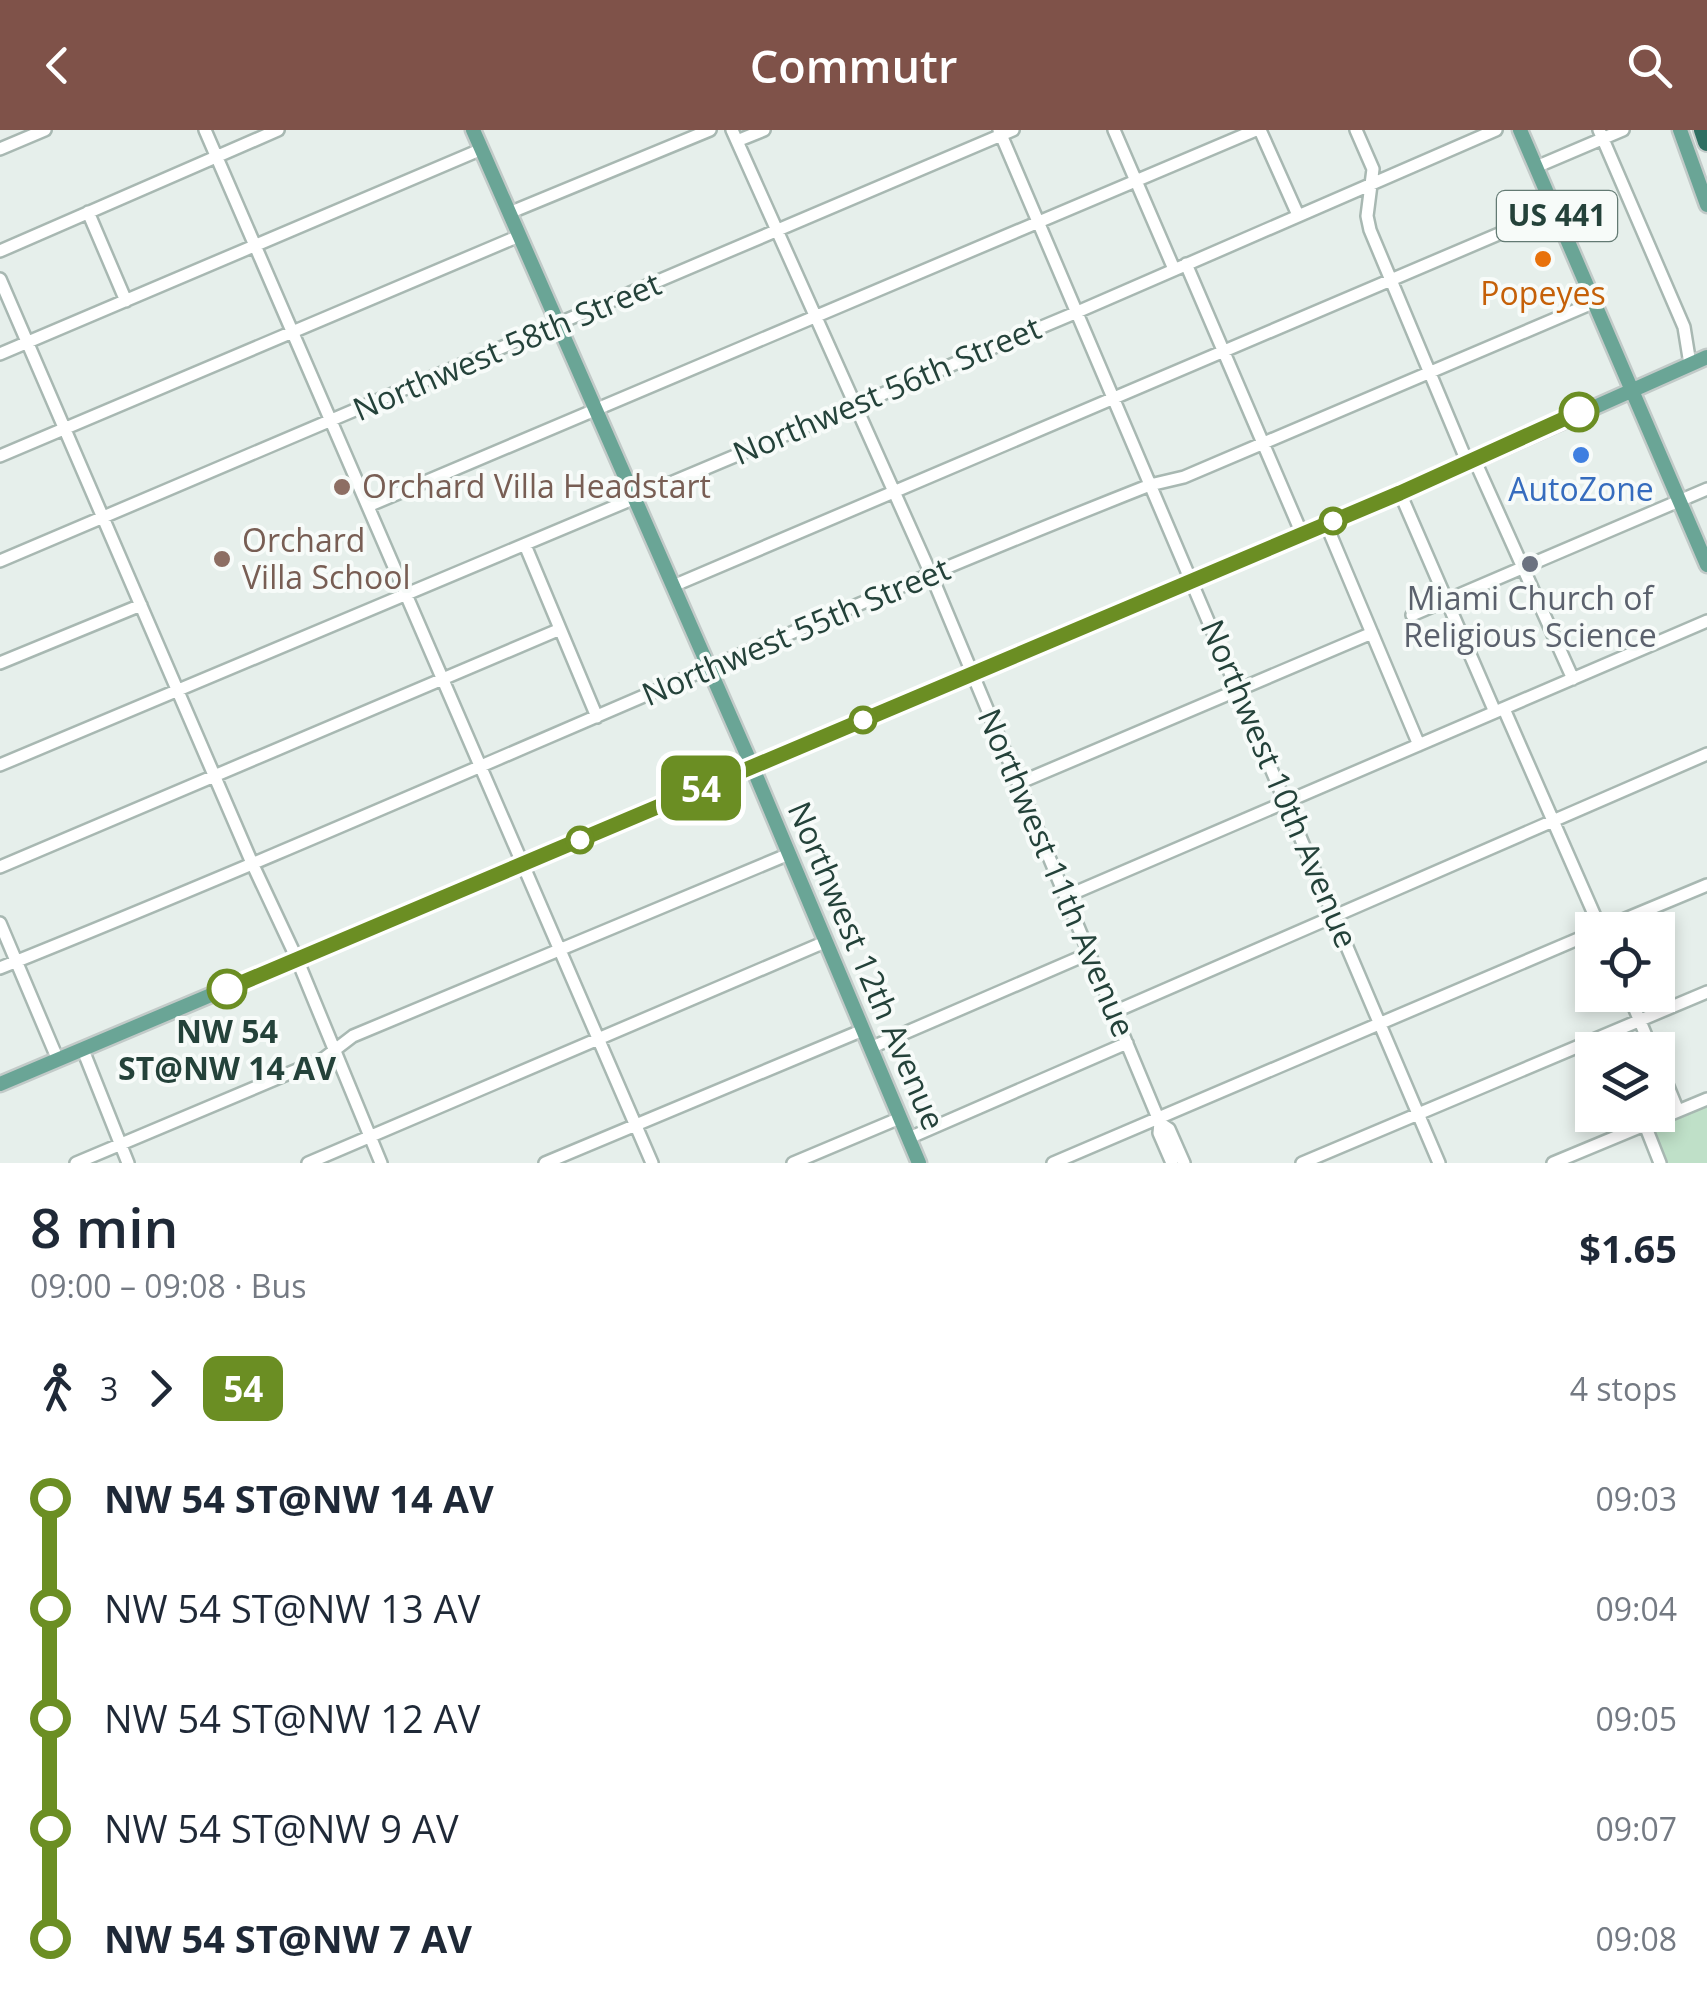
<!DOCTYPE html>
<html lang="en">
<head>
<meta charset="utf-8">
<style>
	:root { --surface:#fff; --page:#f6f6f7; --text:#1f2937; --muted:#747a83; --accent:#7f5249 }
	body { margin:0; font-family:"Open Sans",sans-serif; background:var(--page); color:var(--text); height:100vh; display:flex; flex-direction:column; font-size:38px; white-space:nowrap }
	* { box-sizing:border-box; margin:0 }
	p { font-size:32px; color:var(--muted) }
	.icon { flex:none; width:55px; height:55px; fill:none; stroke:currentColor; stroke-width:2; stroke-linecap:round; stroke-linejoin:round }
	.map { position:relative; height:1033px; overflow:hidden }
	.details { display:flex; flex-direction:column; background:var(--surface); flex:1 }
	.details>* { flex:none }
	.badge { padding:0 20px; border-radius:15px; font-size:35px; line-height:65px }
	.controls { position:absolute; left:1575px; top:782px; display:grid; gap:20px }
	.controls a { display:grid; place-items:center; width:100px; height:100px; border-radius:0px; background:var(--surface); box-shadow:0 5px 15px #0003; font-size:50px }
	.map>.badge { position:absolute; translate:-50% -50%; box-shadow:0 0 0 5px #fff }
	.legs { display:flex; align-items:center; gap:15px; height:110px; padding:0 30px; font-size:32px }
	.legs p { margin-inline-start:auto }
	.headline { display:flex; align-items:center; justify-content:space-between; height:170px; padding:0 30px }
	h1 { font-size:55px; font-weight:600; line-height:75px }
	ul { padding:0 30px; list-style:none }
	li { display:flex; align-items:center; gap:35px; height:110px; font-size:38px }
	li i { display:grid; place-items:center; width:15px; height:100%; margin:0 12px; background:currentColor }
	li i::after { content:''; width:25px; height:25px; margin:-12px; border:8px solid; border-radius:50%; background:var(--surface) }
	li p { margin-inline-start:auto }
	li:first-child i { background:linear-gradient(#0000 50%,currentColor 0) }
	li:last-child i { background:linear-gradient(currentColor 50%,#0000 0) }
	header { display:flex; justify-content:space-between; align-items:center; height:130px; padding:0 30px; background:var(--accent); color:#fff; font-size:45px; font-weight:600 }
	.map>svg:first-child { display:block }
	.green { fill:#bfe0c8 }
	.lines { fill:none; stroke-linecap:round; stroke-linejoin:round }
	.minor-casing { stroke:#a8b8b2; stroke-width:16 }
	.major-casing { stroke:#c2cac8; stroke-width:19 }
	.highway-casing { stroke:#c2cac8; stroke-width:22 }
	.minor { stroke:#fff; stroke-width:11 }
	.major { stroke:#6aa596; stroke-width:14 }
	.highway { stroke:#2f6f62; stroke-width:18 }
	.line-1-casing { stroke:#fff; stroke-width:22 }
	.line-1 { stroke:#6b8e23; stroke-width:15 }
	.food-dot { fill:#e8710a; stroke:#f7fbf9; stroke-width:4 }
	.stop-1-dot { fill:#fff; stroke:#6b8e23; stroke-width:5 }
	.shop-dot { fill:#3f7fe0; stroke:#f7fbf9; stroke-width:4 }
	.education-dot { fill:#8d6e63; stroke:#f7fbf9; stroke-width:4 }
	.worship-dot { fill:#6b7280; stroke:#f7fbf9; stroke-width:4 }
	.labels { text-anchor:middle; stroke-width:8; stroke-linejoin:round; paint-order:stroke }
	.shield { fill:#f7fbf9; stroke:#637a73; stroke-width:2.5 }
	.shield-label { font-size:30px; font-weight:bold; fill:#24423a }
	.food-label { font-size:32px; fill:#c56008; stroke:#f7fbf9 }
	.street-label { font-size:32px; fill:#24423a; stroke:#f7fbf9 }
	.education-label { font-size:32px; fill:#785e54; stroke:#f7fbf9; text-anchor:start }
	.shop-label { font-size:32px; fill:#366cbe; stroke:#f7fbf9 }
	.worship-label { font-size:32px; fill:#5b616d; stroke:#f7fbf9 }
	.stop-label { font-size:32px; font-weight:bold; fill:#24423a; stroke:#f7fbf9 }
</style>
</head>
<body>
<header><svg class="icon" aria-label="back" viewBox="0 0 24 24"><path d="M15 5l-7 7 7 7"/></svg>Commutr<svg class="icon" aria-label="search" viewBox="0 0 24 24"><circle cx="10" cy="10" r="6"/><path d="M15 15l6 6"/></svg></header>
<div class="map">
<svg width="1707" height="1033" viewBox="0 0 1707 1033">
	<rect width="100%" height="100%" fill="#e6efeb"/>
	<!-- green -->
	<path class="green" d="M1707,975V1033H1665L1651,998Z"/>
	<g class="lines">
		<defs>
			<path id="minor" d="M205,0L652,1033
				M732,0L930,442L1160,993L1159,1003L1172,1033
				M999,0L1439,1033
				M1114,0L1174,139
				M1260,0L1298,85
				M1356,0L1373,39L1367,86L1370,100L1468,334
				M1599,0L1684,197L1690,234
				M737,11L764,0
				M0,19L45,0
				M1536,37L1623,0
				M88,82L126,171
				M509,83L710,0
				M0,121L278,0
				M1186,134L1302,404
				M0,149L252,733L297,829L381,1033
				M0,224L482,19
				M0,326L519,106
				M1475,331L1573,549
				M1400,363L1495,582
				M368,376L1256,0
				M1326,394L1419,615
				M525,415L597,587
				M0,431L1013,0
				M673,456L1555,80
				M1412,485L1707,359
				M0,533L141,475
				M1504,579L1601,800
				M0,635L1075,183L1496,0
				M1019,653L1372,503
				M0,737L558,500
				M1067,766L1707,491
				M0,793L58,930
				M1599,800L1707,755
				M0,838C386,683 763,508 1150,355L1184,347L1595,172
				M1629,865L1652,920
				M1114,882L1707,624
				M870,918L1090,823
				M83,920L128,1033
				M1658,932L1678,981
				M1160,993L1169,999L1184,1033
				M1645,995L1660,1033
				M909,1008L1127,913
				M76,1033L323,929L353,906L789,724
				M308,1033L825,812
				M545,1033L863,900
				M793,1033L900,988
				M1053,1033L1592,803
				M1302,1033L1707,862
				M1553,1033L1707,969"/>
			<path id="major" d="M473,0L752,636L919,1033
				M1520,0L1707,435
				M1680,0L1707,75
				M0,954L1422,354L1707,227"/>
			<path id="highway" d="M1703,0L1707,12"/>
		</defs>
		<!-- minor casing -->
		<use href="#minor" class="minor-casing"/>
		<!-- major casing -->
		<use href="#major" class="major-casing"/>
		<!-- highway casing -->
		<use href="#highway" class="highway-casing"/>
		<!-- minor -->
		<use href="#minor" class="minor"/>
		<!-- major -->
		<use href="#major" class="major"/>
		<!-- highway -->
		<use href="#highway" class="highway"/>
	</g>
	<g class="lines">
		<defs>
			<path id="line-1" d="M227,859L1400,363L1579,282"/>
		</defs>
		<!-- line-1 casing -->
		<use href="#line-1" class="line-1-casing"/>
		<!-- line-1 -->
		<use href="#line-1" class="line-1"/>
	</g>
	<!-- markers -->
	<circle class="food-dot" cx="1543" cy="129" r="10"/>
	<g class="stop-1-dot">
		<circle cx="1579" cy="282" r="18"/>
		<circle cx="1333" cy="391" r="12"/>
		<circle cx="863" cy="590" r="12"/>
		<circle cx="580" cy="710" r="12"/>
		<circle cx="227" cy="859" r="18"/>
	</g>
	<circle class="shop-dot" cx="1581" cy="325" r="10"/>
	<g class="education-dot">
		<circle cx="342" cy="357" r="10"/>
		<circle cx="222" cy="429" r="10"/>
	</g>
	<circle class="worship-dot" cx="1530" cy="434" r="10"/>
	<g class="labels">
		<!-- shield labels -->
		<rect class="shield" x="1497" y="61" width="120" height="50" rx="8"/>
		<g class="shield-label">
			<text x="1557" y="96">US 441</text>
		</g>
		<!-- food labels -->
		<g class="food-label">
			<text x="1543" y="175">Popeyes</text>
		</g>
		<!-- street labels -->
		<g class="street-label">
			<text transform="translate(507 217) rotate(-23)" y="11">Northwest 58th Street</text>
			<text transform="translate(887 261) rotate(-23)" y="11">Northwest 56th Street</text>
			<text transform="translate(796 502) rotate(-23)" y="11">Northwest 55th Street</text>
			<text transform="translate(1279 654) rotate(67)" y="11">Northwest 10th Avenue</text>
			<text transform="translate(1056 743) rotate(67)" y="11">Northwest 11th Avenue</text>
			<text transform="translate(866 836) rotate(67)" y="11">Northwest 12th Avenue</text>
		</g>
		<!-- education labels -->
		<g class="education-label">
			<text x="362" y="368">Orchard Villa Headstart</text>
			<text x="242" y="422">Orchard<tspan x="242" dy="37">Villa School</tspan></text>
		</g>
		<!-- shop labels -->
		<g class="shop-label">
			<text x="1581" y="371">AutoZone</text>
		</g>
		<!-- worship labels -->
		<g class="worship-label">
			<text x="1530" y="480">Miami Church of<tspan x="1530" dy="37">Religious Science</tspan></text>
		</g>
		<!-- stop labels -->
		<g class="stop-label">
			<text x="227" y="913">NW 54<tspan x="227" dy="37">ST@NW 14 AV</tspan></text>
		</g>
	</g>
</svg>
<div class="controls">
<a><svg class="icon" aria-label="locate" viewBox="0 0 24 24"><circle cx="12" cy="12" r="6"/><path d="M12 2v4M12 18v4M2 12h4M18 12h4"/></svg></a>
<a><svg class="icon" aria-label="layers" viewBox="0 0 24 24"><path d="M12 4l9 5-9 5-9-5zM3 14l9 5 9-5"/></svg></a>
</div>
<b class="badge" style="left:701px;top:658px;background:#6b8e23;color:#fff">54</b>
</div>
<section class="details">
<div class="headline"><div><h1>8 min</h1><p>09:00 – 09:08 · Bus</p></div><b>$1.65</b></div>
<div class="legs"><svg class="icon" aria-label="walk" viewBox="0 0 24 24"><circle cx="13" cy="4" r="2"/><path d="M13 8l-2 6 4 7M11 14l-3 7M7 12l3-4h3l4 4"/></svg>3<svg class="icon" aria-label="forward" viewBox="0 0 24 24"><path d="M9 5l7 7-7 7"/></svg><b class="badge" style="background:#6b8e23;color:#fff">54</b><p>4 stops</p></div>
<ul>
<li><i style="color:#6b8e23"></i><b>NW 54 ST@NW 14 AV</b><p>09:03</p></li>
<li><i style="color:#6b8e23"></i><span>NW 54 ST@NW 13 AV</span><p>09:04</p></li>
<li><i style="color:#6b8e23"></i><span>NW 54 ST@NW 12 AV</span><p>09:05</p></li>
<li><i style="color:#6b8e23"></i><span>NW 54 ST@NW 9 AV</span><p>09:07</p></li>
<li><i style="color:#6b8e23"></i><b>NW 54 ST@NW 7 AV</b><p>09:08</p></li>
</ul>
</section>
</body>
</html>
